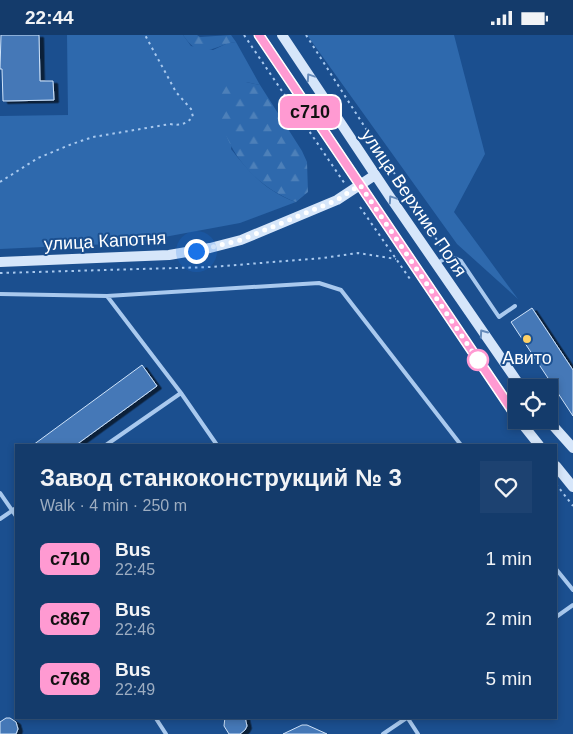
<!DOCTYPE html>
<html lang="en">
<head>
<meta charset="utf-8">
<style>
	:root { --surface:#143b6b; --page:#1d4271; --text:#f1f3f6; --muted:#9dadc1; --line:#33557e }
	body { margin:0; font-family:Arial,sans-serif; background:var(--page); color:var(--text); height:100vh; display:flex; flex-direction:column; font-size:19px; white-space:nowrap }
	* { box-sizing:border-box; margin:0 }
	p { font-size:16px; color:var(--muted) }
	.icon { flex:none; width:28px; height:28px; fill:none; stroke:currentColor; stroke-width:2; stroke-linecap:round; stroke-linejoin:round }
	.map { position:relative; flex:1; overflow:hidden }
	.panel { position:absolute; left:15px; top:409px; width:542px; height:275px; display:flex; flex-direction:column; background:var(--surface); border-radius:0px; box-shadow:0 2px 8px #0003,0 0 0 1px var(--line) }
	.panel>* { flex:none }
	.badge { padding:0 10px; border-radius:8px; font-size:18px; line-height:32px }
	.tools { position:absolute; left:508px; top:344px; display:grid; gap:10px }
	.tools a { display:grid; place-items:center; width:50px; height:50px; border-radius:0px; background:var(--surface); box-shadow:0 2px 8px #0003,0 0 0 1px var(--line); font-size:25px }
	.you { position:absolute; width:25px; height:25px; margin:-12px; border:4px solid #fff; border-radius:50%; background:#1a73e8; box-shadow:0 0 0 8px #1a73e833 }
	.map>.badge { position:absolute; translate:-50% -50%; box-shadow:0 0 0 2px #fff }
	.round { display:grid; place-items:center; flex:none; width:52px; height:52px; border-radius:0px; background:var(--page) }
	.overview { display:flex; align-items:center; justify-content:space-between; height:85px; padding:0 25px }
	h1 { font-size:24px; font-weight:800; line-height:38px }
	ul { padding:0; list-style:none }
	li { display:flex; align-items:center; gap:15px; height:60px; padding:0 25px }
	li div { flex:1 }
	li b { display:block; font-size:19px }
	li em { font-style:normal }
	li .badge { min-width:55px; font-weight:700; text-align:center }
	.status { display:flex; justify-content:space-between; align-items:center; height:35px; padding:0 25px; background:var(--surface); direction:ltr }
	.status svg { height:14px; fill:currentColor }
	.map>svg:first-child { display:block }
	.green { fill:#2e69ad }
	.forest { fill:url(#forest-firs) }
	.building { fill:#4478b7; stroke:#cfe3fa; filter:url(#shadow) }
	.lines { fill:none; stroke-linecap:round; stroke-linejoin:round }
	.path { stroke:#a9c9ee; stroke-width:2; stroke-dasharray:2.5 4; stroke-linecap:butt }
	.service { stroke:#a9c9ee; stroke-width:4 }
	.secondary { stroke:#d6e6fa; stroke-width:10 }
	.oneway { stroke:#668bba }
	.line-casing { stroke:#fff; stroke-width:11 }
	.line { stroke:#ff9ad2; stroke-width:8 }
	.walk { stroke:#fff; stroke-width:5; stroke-dasharray:0 9 }
	.poi-dot { fill:#ffd166; stroke:#1b4f8f; stroke-width:2 }
	.stop-dot { fill:#fff; stroke:#ff9ad2; stroke-width:2.5 }
	.labels { text-anchor:middle; stroke-width:4; stroke-linejoin:round; paint-order:stroke }
	.street-label { font-size:18px; fill:#fff; stroke:#1b4f8f }
	.poi-label { font-size:18px; fill:#fff; stroke:#1b4f8f }
</style>
</head>
<body>
<div class="status"><b>22:44</b><svg viewBox="0 0 49 12"><path d="M0 12V9h3v3zM5 12V6h3v6zM10 12V3h3v9zM15 12V0h3v12zM26 1h20v11H26zM47 4h2v5h-2z"/></svg></div>
<div class="map">
<svg width="573" height="699" viewBox="0 0 573 699">
	<defs>
		<pattern id="forest-firs" width="22" height="20" patternUnits="userSpaceOnUse" patternTransform="scale(1.25)"><rect width="22" height="20" fill="#2e69ad"/><path d="M5 1l3.5 6h-7zM16 11l3.5 6h-7z" fill="#4d80b9"/></pattern>
		<filter id="shadow"><feDropShadow dx="4.5" dy="2.5" stdDeviation="0" flood-color="#0009"/></filter>
	</defs>
	<rect width="100%" height="100%" fill="#1b4f8f"/>
	<!-- green -->
	<path class="green" d="M67,0H183L191,11L213,15L228,8L236,7L260,50L246,47L231,114C250,138 267,157 296,167L240,188L132,208L0,214V81L68,80Z
		M307,0H454L485,119L454,177L518,264L457,209Z"/>
	<!-- forest -->
	<path class="forest" d="M183,0H197L200,2L231,0L236,7C212,10 202,28 183,0Z
		M246,47L260,50L302,116L307,127L308,157L296,167C250,150 217,106 218,57L228,48Z"/>
	<!-- building -->
	<path class="building" d="M1,0H39L40,46H53L54,65L3,66L2,34H0Z
		M532,273L573,335V381L511,287Z
		M142,330L157,351L76,410H33Z
		M225,682H245L247,691L245,695L240,699H229L224,691Z
		M6,683H10L16,687L18,694L16,699H0V687Z
		M302,690H307L327,699H283Z"/>
	<g class="lines">
		<!-- path -->
		<path class="path" d="M244,0L345,149
			M306,0L444,216
			M0,147L38,123L72,109L93,102L170,89C180,91 186,89 193,82L191,74L176,57L145,0
			M360,172L410,244
			M0,238L211,232L323,223L358,218L396,224
			M556,449L573,471"/>
		<!-- service -->
		<path class="service" d="M437,228C446,223 452,220 461,226L499,282L515,271
			M0,259L107,261L319,248L341,255L461,410
			M107,261L181,358L217,410
			M106,410L181,358
			M0,458L16,481
			M0,484L16,473
			M556,534L573,555
			M556,582L573,570
			M155,682L166,699
			M407,682L418,699
			M383,699L408,682"/>
		<!-- secondary -->
		<path class="secondary" d="M259,0L516,381
			M282,0L390,162L521,352
			M0,227L169,220L210,213L241,205L337,165L375,140
			M519,385L539,410
			M548,385L573,413
			M556,431L573,452"/>
	</g>
	<!-- one-way arrows -->
	<defs><path id="oneway-chevron" d="M-2-3.5L2.5 0L-2 3.5" fill="none" stroke-width="1.6" stroke-linecap="round" stroke-linejoin="round" transform="scale(1.25)"/></defs>
	<g class="oneway">
		<use href="#oneway-chevron" transform="translate(310 42) rotate(-124)"/>
		<use href="#oneway-chevron" transform="translate(392 164) rotate(-124)"/>
		<use href="#oneway-chevron" transform="translate(483 298) rotate(-125)"/>
	</g>
	<g class="lines">
		<defs>
			<path id="line" d="M259,0L516,381"/>
		</defs>
		<!-- line casing -->
		<use href="#line" class="line-casing"/>
		<!-- line -->
		<use href="#line" class="line"/>
		<!-- walk -->
		<path class="walk" d="M196,216L241,205L337,165L360,150L478,325"/>
	</g>
	<!-- markers -->
	<circle class="poi-dot" cx="527" cy="304" r="5"/>
	<circle class="stop-dot" cx="478" cy="325" r="10"/>
	<g class="labels">
		<!-- street labels -->
		<g class="street-label">
			<text transform="translate(414 168) rotate(56)" y="6">улица Верхние Поля</text>
			<text transform="translate(105 206) rotate(-3)" y="6">улица Капотня</text>
		</g>
		<!-- poi labels -->
		<g class="poi-label">
			<text x="527" y="329">Авито</text>
		</g>
	</g>
</svg>
<div class="tools">
<a><svg class="icon" aria-label="locate" viewBox="0 0 24 24"><circle cx="12" cy="12" r="6"/><path d="M12 2v4M12 18v4M2 12h4M18 12h4"/></svg></a>
</div>
<div class="you" style="left:196px;top:216px"></div>
<b class="badge" style="left:310px;top:77px;background:#ff9ad2;color:#111">с710</b>
<section class="panel">
<div class="overview"><div><h1>Завод станкоконструкций № 3</h1><p>Walk · 4 min · 250 m</p></div><a class="round"><svg class="icon" aria-label="heart" viewBox="0 0 24 24"><path d="M12 20l-8-8c-3-5 5-10 8-4 3-6 11-1 8 4z"/></svg></a></div>
<ul>
<li><span class="badge" style="background:#ff9ad2;color:#111">с710</span><div><b>Bus</b><p>22:45</p></div><em>1 min</em></li>
<li><span class="badge" style="background:#ff9ad2;color:#111">с867</span><div><b>Bus</b><p>22:46</p></div><em>2 min</em></li>
<li><span class="badge" style="background:#ff9ad2;color:#111">с768</span><div><b>Bus</b><p>22:49</p></div><em>5 min</em></li>
</ul>
</section>
</div>
</body>
</html>
